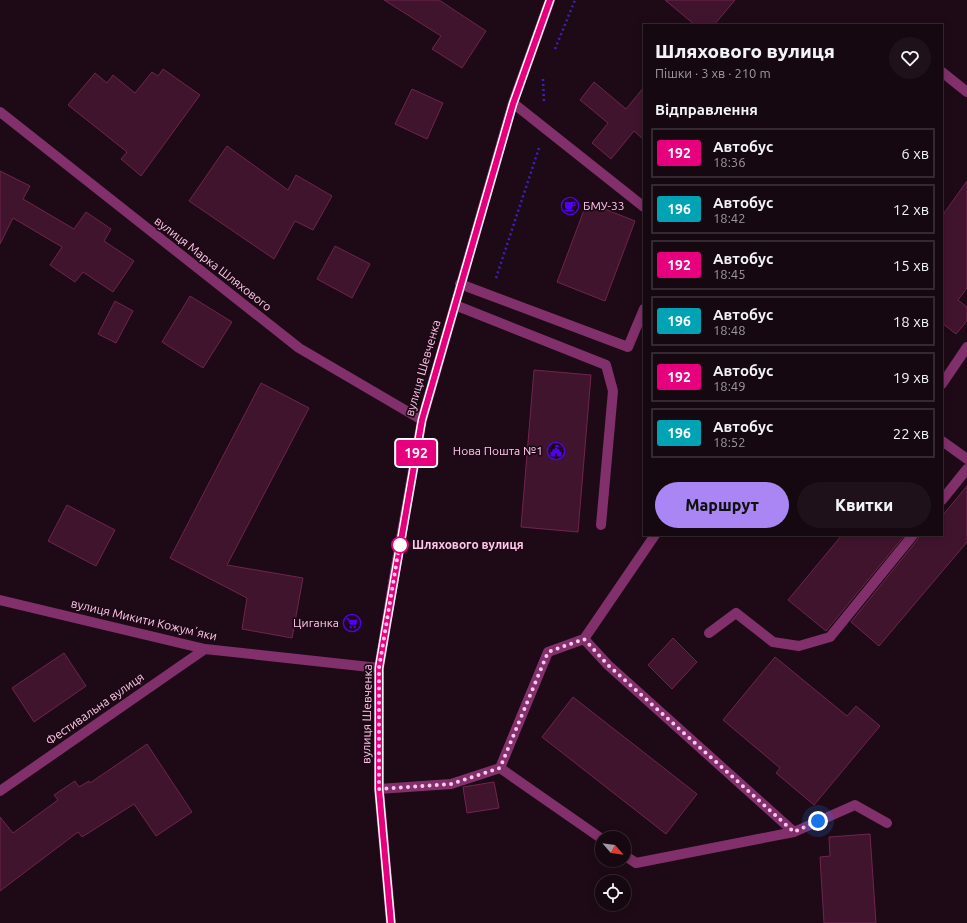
<!DOCTYPE html>
<html lang="uk">
<head>
<meta charset="utf-8">
<style>
	:root { --surface:#160810; --page:#1f1119; --text:#f1f3f6; --muted:#9e9a9f; --line:#352930; --accent:#a986f4 }
	body { margin:0; font-family:Ubuntu,sans-serif; background:var(--page); color:var(--text); height:100vh; display:flex; flex-direction:column; font-size:15px; white-space:nowrap }
	* { box-sizing:border-box; margin:0 }
	p { font-size:13px; color:var(--muted) }
	.icon { flex:none; width:22px; height:22px; fill:none; stroke:currentColor; stroke-width:2; stroke-linecap:round; stroke-linejoin:round }
	.map { position:relative; flex:1; overflow:hidden }
	.panel { position:absolute; left:643px; top:24px; width:300px; height:512px; display:flex; flex-direction:column; background:var(--surface); border-radius:0px; box-shadow:0 2px 10px #0003,0 0 0 1px var(--line) }
	.panel>* { flex:none }
	.badge { padding:0 8px; border-radius:3px; font-size:14px; line-height:26px }
	.needle { width:26px; rotate:118deg }
	.buttons { position:absolute; left:595px; top:831px; display:grid; gap:8px }
	.buttons a { display:grid; place-items:center; width:36px; height:36px; border-radius:50%; background:var(--surface); box-shadow:0 2px 10px #0003,0 0 0 1px var(--line); font-size:20px }
	.you { position:absolute; width:20px; height:20px; margin:-10px; border:3px solid #fff; border-radius:50%; background:#1a73e8; box-shadow:0 0 0 6px #1a73e833 }
	.map>.badge { position:absolute; translate:-50% -50%; box-shadow:0 0 0 2px #fff }
	h2 { padding:0 12px; font-size:15px; line-height:36px }
	.round { display:grid; place-items:center; flex:none; width:42px; height:42px; border-radius:21px; background:var(--page) }
	.overview { display:flex; align-items:center; justify-content:space-between; height:68px; padding:0 12px }
	h1 { font-size:19px; font-weight:800; line-height:30px }
	.button { display:flex; gap:8px; margin-top:auto; padding:8px 12px }
	.button a { flex:1; height:46px; border-radius:24px; background:var(--accent); color:#111; font-size:16px; font-weight:800; line-height:46px; text-align:center }
	.button a+a { background:var(--page); color:var(--text) }
	ul { padding:0; list-style:none }
	li { display:flex; align-items:center; gap:12px; height:50px; margin:0 8px 6px; padding:0 4px; border:2px solid var(--line); border-radius:0px }
	li div { flex:1 }
	li b { display:block; font-size:15px }
	li em { font-style:normal }
	li .badge { min-width:44px; font-weight:700; text-align:center }
	.map>svg:first-child { display:block }
	.building { fill:#41142d; stroke:#6f244e }
	.lines { fill:none; stroke-linecap:round; stroke-linejoin:round }
	.path { stroke:#3c21b9; stroke-width:2.5; stroke-dasharray:2 3; stroke-linecap:butt }
	.minor { stroke:#82306b; stroke-width:10 }
	.line-casing { stroke:#fff; stroke-width:9 }
	.line { stroke:#e6007e; stroke-width:6 }
	.walk { stroke:#ffc7eb; stroke-width:4; stroke-dasharray:0 7.2 }
	.stop-dot { fill:#fff; stroke:#e6007e; stroke-width:2 }
	.labels { text-anchor:middle; stroke-width:3.5; stroke-linejoin:round; paint-order:stroke }
	.poi-label { font-size:12px; fill:#ffc7eb; stroke:#1e0a16; text-anchor:end }
	.street-label { font-size:12px; fill:#ffc7eb; stroke:#1e0a16 }
	.stop-label { font-size:12px; font-weight:bold; fill:#ffc7eb; stroke:#1e0a16; text-anchor:start }
</style>
</head>
<body>
<div class="map">
<svg width="967" height="923" viewBox="0 0 967 923">
	<rect width="100%" height="100%" fill="#1e0a16"/>
	<!-- building -->
	<path class="building" d="M384,0H439L486,31L462,68L432,49L441,36Z
		M665,0H735L714,25H695Z
		M163,69L200,95L141,176L121,159L127,152L68,105L95,73L107,83L113,75L135,93L152,72L158,76Z
		M594,82L626,109L644,87V140L634,131L611,159L592,143L608,123L580,100Z
		M412,89L443,103L427,139L395,124Z
		M227,146L288,190L296,175L332,196L313,230L295,221L274,259L189,201Z
		M0,171L30,186L23,199L74,229L86,212L111,229L104,241L134,261L113,292L83,272L75,282L50,265L62,247L13,218L0,244Z
		M967,181V288L958,300L967,307V321L956,334L942,323V216Z
		M587,202L635,221L605,301L557,282Z
		M335,246L370,264L352,298L317,279Z
		M190,296L232,322L203,368L162,342Z
		M115,301L133,311L116,343L98,334Z
		M534,370L591,375L578,532L521,527Z
		M261,383L309,408L227,565L303,578L292,638L242,629L247,598L170,558Z
		M967,486V542L879,646L851,622L918,539L919,535H942V516Z
		M67,505L115,530L96,566L48,541Z
		M842,535H905L826,631L788,600Z
		M673,638L697,662L672,689L648,665Z
		M64,653L86,686L34,722L12,688Z
		M775,657L847,716L856,706L880,726L814,805L776,773L780,768L723,720Z
		M573,697L697,794L666,834L542,737Z
		M147,744L192,812L156,836L134,804L82,837L78,832L0,891V817L13,833L58,800L54,795L75,781L79,787L89,781L90,783Z
		M494,782L499,808L467,813L463,787Z
		M870,834L876,923H824L820,857L830,856L829,837Z"/>
	<g class="lines">
		<!-- path -->
		<path class="path" d="M555,49L575,0
			M543,79L544,102
			M496,278L539,148"/>
		<!-- minor -->
		<path class="minor" d="M942,72L967,92
			M513,103L644,207
			M0,112L299,348L422,420
			M460,284L628,347L644,309
			M455,305L606,365L613,391L601,525
			M942,384L967,347
			M942,441L967,459
			M942,500L967,469
			M655,535L584,639L608,665L794,832L855,805L887,823
			M0,600L205,649L379,668
			M709,633L736,613L773,642L799,646L830,637L913,535
			M500,768L602,839
			M379,789L451,784L500,768L548,652L584,639
			M0,791L205,649
			M624,855L636,863L794,832
			M391,923L379,789V668L395,572L422,420L513,103L550,0"/>
	</g>
	<g class="lines">
		<defs>
			<path id="line" d="M391,923L379,789V668L386,627L422,420L513,104L550,0"/>
		</defs>
		<!-- line casing -->
		<use href="#line" class="line-casing"/>
		<!-- line -->
		<use href="#line" class="line"/>
		<!-- walk -->
		<path class="walk" d="M400,545V542L379,668V789L451,784L500,768L548,652L584,639L608,665L794,832L818,821"/>
	</g>
	<!-- icons -->
	<defs>
		<symbol id="cafe-ring" viewBox="-11 -11 22 22"><circle r="9.5" fill="#1e0a16" stroke="#5200f2" stroke-width="1.5"/><path d="M-5.5-4.5H6V0H3Q3 3.5 0 3.5H-2.5Q-5.5 3.5-5.5 0ZM3-3.2v2h1.7v-2ZM-6 4.5H4V6H-6Z" fill="#5200f2"/></symbol>
		<symbol id="civic-ring" viewBox="-11 -11 22 22"><circle r="9.5" fill="#1e0a16" stroke="#5200f2" stroke-width="1.5"/><path d="M-.6-6.5H3V-4.5H.6V-3L4-1V1h2V6H-6V1h2V-1L-.6-3ZM-1.2 2.5V6h2.4V2.5Z" fill="#5200f2"/></symbol>
		<symbol id="supermarket-ring" viewBox="-11 -11 22 22"><circle r="9.5" fill="#1e0a16" stroke="#5200f2" stroke-width="1.5"/><path d="M-6-5.5h2.5l.6 2H6L4.5 2H-2.5L-4.4-4H-6ZM-1.5 3.2a1.3 1.3 0 1 0 .1 0ZM3 3.2a1.3 1.3 0 1 0 .1 0Z" fill="#5200f2"/></symbol>
	</defs>
	<g fill-rule="evenodd">
		<use href="#cafe-ring" x="560" y="196" width="20" height="20"/>
		<use href="#civic-ring" x="546" y="441" width="20" height="20"/>
		<use href="#supermarket-ring" x="342" y="613" width="20" height="20"/>
	</g>
	<!-- markers -->
	<circle class="stop-dot" cx="400" cy="545" r="8"/>
	<g class="labels">
		<!-- poi labels -->
		<g class="poi-label">
			<text x="583" y="210" text-anchor="start">БМУ-33</text>
			<text x="543" y="455">Нова Пошта №1</text>
			<text x="339" y="627">Циганка</text>
		</g>
		<!-- street labels -->
		<g class="street-label">
			<text transform="translate(213 264) rotate(38)" y="4">вулиця Марка Шляхового</text>
			<text transform="translate(423 368) rotate(-74)" y="4">вулиця Шевченка</text>
			<text transform="translate(144 620) rotate(13)" y="4">вулиця Микити Кожумʼяки</text>
			<text transform="translate(95 709) rotate(-35)" y="4">Фестивальна вулиця</text>
			<text transform="translate(367 714) rotate(-89)" y="4">вулиця Шевченка</text>
		</g>
		<!-- stop labels -->
		<g class="stop-label">
			<text x="412" y="549">Шляхового вулиця</text>
		</g>
	</g>
</svg>
<div class="buttons">
<a><svg class="needle" viewBox="-14 -14 28 28"><path d="M0-13l5 13h-10z" fill="#e53935"/><path d="M0 13l5-13h-10z" fill="#9e9a9f"/></svg></a>
<a><svg class="icon" aria-label="locate" viewBox="0 0 24 24"><circle cx="12" cy="12" r="6"/><path d="M12 2v4M12 18v4M2 12h4M18 12h4"/></svg></a>
</div>
<div class="you" style="left:818px;top:821px"></div>
<b class="badge" style="left:416px;top:453px;background:#e6007e;color:#fff">192</b>
<section class="panel">
<div class="overview"><div><h1>Шляхового вулиця</h1><p>Пішки · 3 хв · 210 m</p></div><a class="round"><svg class="icon" aria-label="heart" viewBox="0 0 24 24"><path d="M12 20l-8-8c-3-5 5-10 8-4 3-6 11-1 8 4z"/></svg></a></div>
<h2>Відправлення</h2>
<ul>
<li><span class="badge" style="background:#e6007e;color:#fff">192</span><div><b>Автобус</b><p>18:36</p></div><em>6 хв</em></li>
<li><span class="badge" style="background:#00a3b4;color:#fff">196</span><div><b>Автобус</b><p>18:42</p></div><em>12 хв</em></li>
<li><span class="badge" style="background:#e6007e;color:#fff">192</span><div><b>Автобус</b><p>18:45</p></div><em>15 хв</em></li>
<li><span class="badge" style="background:#00a3b4;color:#fff">196</span><div><b>Автобус</b><p>18:48</p></div><em>18 хв</em></li>
<li><span class="badge" style="background:#e6007e;color:#fff">192</span><div><b>Автобус</b><p>18:49</p></div><em>19 хв</em></li>
<li><span class="badge" style="background:#00a3b4;color:#fff">196</span><div><b>Автобус</b><p>18:52</p></div><em>22 хв</em></li>
</ul>
<div class="button"><a>Маршрут</a><a>Квитки</a></div>
</section>
</div>
</body>
</html>
